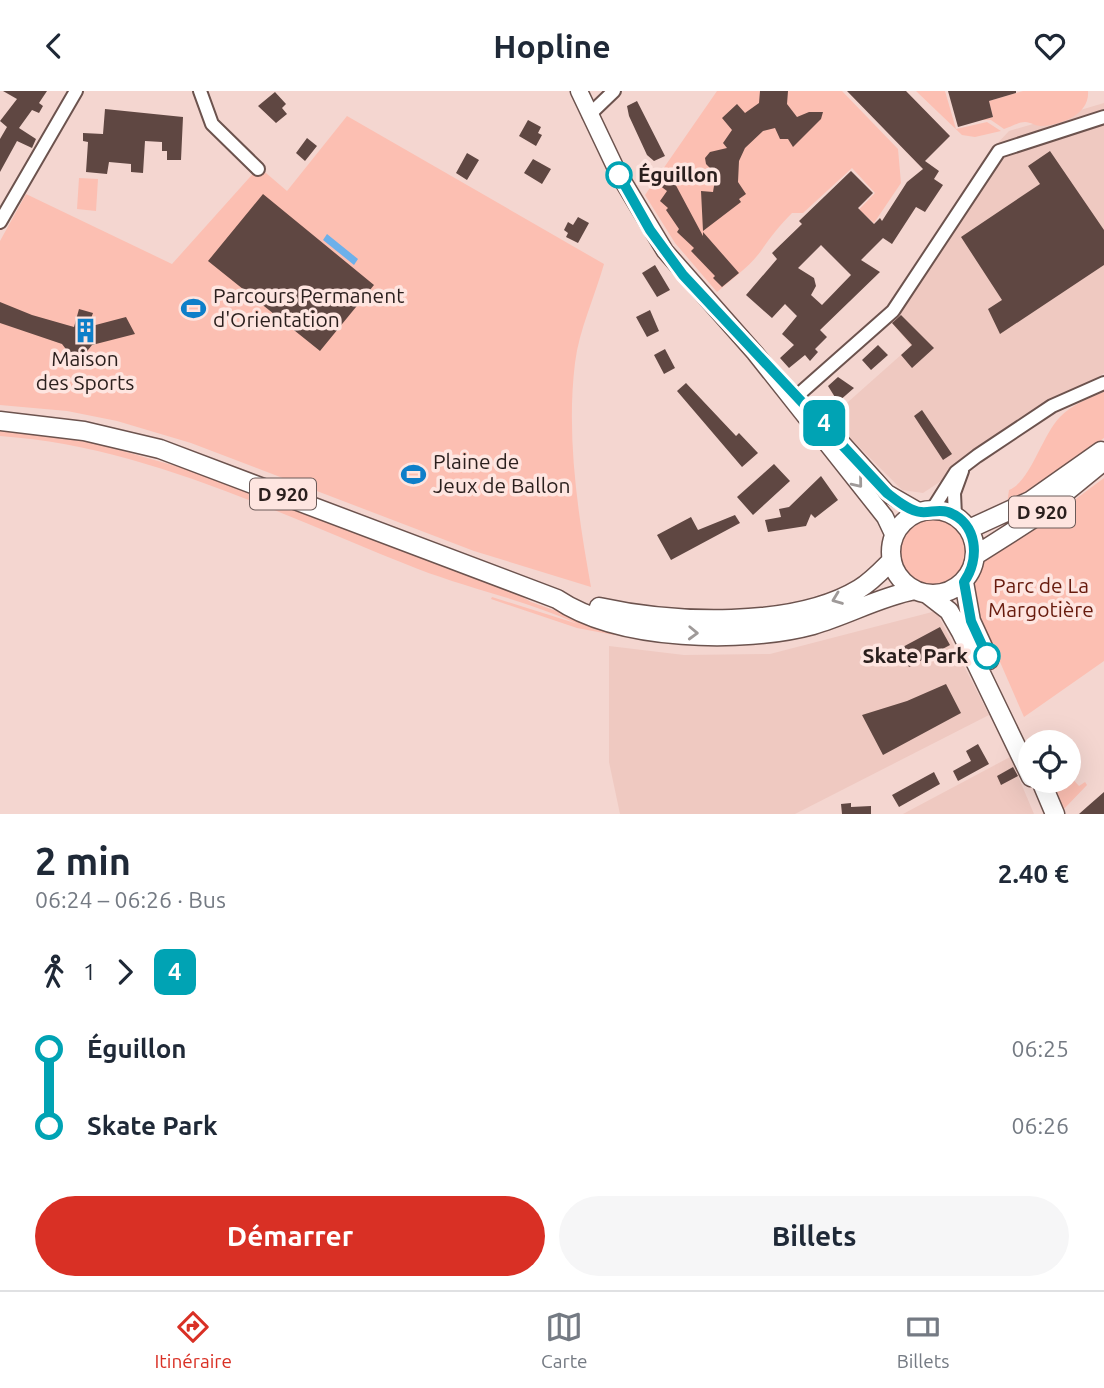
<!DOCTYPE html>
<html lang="fr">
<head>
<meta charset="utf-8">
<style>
	:root { --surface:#fff; --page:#f6f6f7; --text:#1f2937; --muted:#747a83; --line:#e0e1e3; --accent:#d93025 }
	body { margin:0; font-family:Ubuntu,sans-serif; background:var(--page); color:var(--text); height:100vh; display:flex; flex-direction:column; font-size:26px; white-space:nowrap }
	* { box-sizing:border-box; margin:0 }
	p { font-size:23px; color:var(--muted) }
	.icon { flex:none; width:38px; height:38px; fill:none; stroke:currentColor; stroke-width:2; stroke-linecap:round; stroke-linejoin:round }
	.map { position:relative; height:723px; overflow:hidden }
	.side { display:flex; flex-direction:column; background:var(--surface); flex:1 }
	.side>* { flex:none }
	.badge { padding:0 14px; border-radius:10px; font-size:24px; line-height:46px }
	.controls { position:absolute; left:1018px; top:639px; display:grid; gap:14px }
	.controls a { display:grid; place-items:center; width:63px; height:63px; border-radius:50%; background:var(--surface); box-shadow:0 7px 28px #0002; font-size:35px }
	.map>.badge { position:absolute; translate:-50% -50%; box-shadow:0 0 0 4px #fff }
	.legs { display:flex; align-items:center; gap:10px; height:77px; padding:0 35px; font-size:23px }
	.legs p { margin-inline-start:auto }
	.head { display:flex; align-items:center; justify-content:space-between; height:119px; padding:0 35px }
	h1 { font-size:38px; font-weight:700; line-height:52px }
	.cta { display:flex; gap:14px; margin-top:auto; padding:14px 35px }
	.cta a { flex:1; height:80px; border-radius:42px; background:var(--accent); color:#fff; font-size:28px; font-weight:700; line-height:80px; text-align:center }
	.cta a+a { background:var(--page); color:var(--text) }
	ul { padding:0 35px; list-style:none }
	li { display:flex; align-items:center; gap:24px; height:77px; font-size:26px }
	li i { display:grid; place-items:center; width:10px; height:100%; margin:0 9px; background:currentColor }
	li i::after { content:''; width:18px; height:18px; margin:-9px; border:5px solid; border-radius:50%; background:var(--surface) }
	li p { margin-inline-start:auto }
	li:first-child i { background:linear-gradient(#0000 50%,currentColor 0) }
	li:last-child i { background:linear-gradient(currentColor 50%,#0000 0) }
	header { display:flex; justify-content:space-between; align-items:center; height:91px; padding:0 35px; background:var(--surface); font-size:32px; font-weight:700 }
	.tab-bar { display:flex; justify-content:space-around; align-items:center; height:98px; border-top:2px solid var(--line); background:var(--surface); font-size:19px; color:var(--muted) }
	.tab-bar a { display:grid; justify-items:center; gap:4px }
	.tab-bar .current { color:var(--accent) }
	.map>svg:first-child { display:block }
	.built { fill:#efc9c1 }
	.green { fill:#fcbfb2 }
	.water { fill:#6db0ea }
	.building { fill:#5f4742; fill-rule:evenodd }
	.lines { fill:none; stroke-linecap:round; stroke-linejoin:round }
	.minor-casing { stroke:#6c534e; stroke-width:16 }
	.secondary-casing { stroke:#6c534e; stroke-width:19 }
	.primary-casing { stroke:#6c534e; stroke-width:21 }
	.minor { stroke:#fff; stroke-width:12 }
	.secondary { stroke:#fff; stroke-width:16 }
	.primary { stroke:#fff; stroke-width:18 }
	.oneway { stroke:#9f9a99 }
	.line-1-casing { stroke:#fff; stroke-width:16 }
	.line-1 { stroke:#00a3b4; stroke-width:10 }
	.stop-1-dot { fill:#fff; stroke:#00a3b4; stroke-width:3.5 }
	.labels { text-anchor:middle; stroke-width:7; stroke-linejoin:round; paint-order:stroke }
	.shield { fill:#fee5e0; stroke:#6a5a58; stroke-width:2 }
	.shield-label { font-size:19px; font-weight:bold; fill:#2a1f1d }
	.stop-label { font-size:21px; font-weight:bold; fill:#2a1f1d; stroke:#fee5e0; text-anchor:start }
	.poi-label { font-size:21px; fill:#2a1f1d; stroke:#fee5e0; text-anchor:start }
	.park-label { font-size:21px; fill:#671b0e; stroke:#fee5e0 }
</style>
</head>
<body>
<header><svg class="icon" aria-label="back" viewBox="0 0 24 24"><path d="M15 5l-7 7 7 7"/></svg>Hopline<svg class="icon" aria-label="heart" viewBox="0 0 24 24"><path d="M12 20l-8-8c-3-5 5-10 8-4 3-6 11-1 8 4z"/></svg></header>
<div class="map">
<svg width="1104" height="723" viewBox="0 0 1104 723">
	<rect width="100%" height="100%" fill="#f4d6d0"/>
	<!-- built -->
	<path class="built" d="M1104,12V282L923,402L902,399L830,327L911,255L883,221L993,57L1009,40Z
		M936,520L989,624L795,723H620L609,671V555L684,564L770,563Z
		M1010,666L1034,723H903Z"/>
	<!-- green -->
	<path class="green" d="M717,0H842L898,58L901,92L874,132L864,123L854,133L840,138L875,102L852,77L803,122H792C780,134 772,144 763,157C752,174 732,188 717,201L675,152L645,104Z
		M916,0H945L956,38L987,31L1001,40L975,46L962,44Z
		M1023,0H1088C1090,23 1062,34 1041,35C1035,35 1031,31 1025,31C1019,31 1010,36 1004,38L991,29H981L993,26L989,10Z
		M347,25L604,173C595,205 579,239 575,272C566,345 578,424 591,496L474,460L191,352L117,330L67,320L0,314V150L26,103L172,173L259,76L287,100Z
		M79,87L98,88L96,120L77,118Z
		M1104,301V347L1007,413L1009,399C1031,390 1042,344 1060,326C1071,314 1089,307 1104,301Z
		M0,339L95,352L200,382L504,495L531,511L618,542L614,544L577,537L491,508L492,506L578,533C528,510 470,498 418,478C283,425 146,355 0,345Z
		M1104,387V570L1024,626L973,509V492L989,463L1034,439Z
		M900 460a34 34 0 1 1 68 0a34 34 0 1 1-68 0Z
		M1069,684L1079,695L1085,691L1087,694L1063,719L1052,690H1069Z"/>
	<!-- water -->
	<path class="water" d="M327,143L358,168L354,174L323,149Z"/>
	<!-- building -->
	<path class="building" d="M3,0H47L39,12L43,15L39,22L32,19L19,37L36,48L32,57L17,50L0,81V48L7,36L0,30L17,8Z
		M760,0H788L787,13L797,26L809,21H823L821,28L793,56L788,48H780L775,37L763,40L745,57L739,70L738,91L746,103L739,108L741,111L703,140L701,100L713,101L716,83L706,73L705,67L710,61L727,57L723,52L732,39L722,27L737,13L745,22L759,12Z
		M847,0H906L950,45L925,70L939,80L934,88L943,94L925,121L916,116L892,153L883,147L861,169L880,181L820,239L827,246L815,258L818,261L810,270L805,264L789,277L780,267L794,254L782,243L797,225L785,213L772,227L746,204L777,168L772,162L802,133L799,130L851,80L873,102L858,117L874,133L880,127L882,130L907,91L923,78ZM821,154L851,184L822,214L811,204L816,195L814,187L798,177Z
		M948,0H1016V2L989,10L993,26L958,36Z
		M275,1L286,13L282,17L287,23L276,32L258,15Z
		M637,10L665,65L654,70L647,64L629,25L627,15Z
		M105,18L183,26L181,69H167V60H162V51L145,50L143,82L131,81V73L109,71L107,83L86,81L88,51L83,50V42L103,43Z
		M528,29L541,36L538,42L542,44L536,55L519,45Z
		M307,47L317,55L305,70L296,62Z
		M1050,60L1104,139V174L1000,243L988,218L1002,209L961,146L1040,93L1028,75Z
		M467,62L479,69L467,89L456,82Z
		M533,68L551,78L542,93L524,82Z
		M672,87L703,145V141L739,182L722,196L713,187L715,185L691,160L694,157L677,141L679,138L666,119L668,117L660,110L667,100L659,94Z
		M263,103L374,194L320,260L208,170Z
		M578,126L589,132L578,152L566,146L568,142L564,139L568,131L573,134Z
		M655,174L670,199L657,206L642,182Z
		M0,211L32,224L74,236L79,218L93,222L88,236L126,226L135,243L92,254L84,264L72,266L62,253L0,232Z
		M650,219L659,240L647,246L636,226Z
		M901,224L934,257L912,277L901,264L912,254L892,232Z
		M878,254L888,264L871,279L862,269Z
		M665,258L675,277L664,283L654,264Z
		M838,286L854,297L838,311L828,295Z
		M686,292L736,345L739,342L758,362L742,376L677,300Z
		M922,319L952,363L943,369L914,325Z
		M774,373L790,390L753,424L737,406Z
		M821,385L838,409L815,427L811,423L806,435L768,441L765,429L781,426L779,418L789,416Z
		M735,424L740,432L671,469L657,444L691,426L698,439Z
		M940,536L950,554L909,576L899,558Z
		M946,593L961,622L883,664L862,624L907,610Z
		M978,653L989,673L958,690L953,680L971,670L966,660Z
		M1013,676L1018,685L1001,694L997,685Z
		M934,681L940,693L899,716L892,704Z
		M1104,701V723H1079L1088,715Z
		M851,712V716L871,715V723H842L841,713Z"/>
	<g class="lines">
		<defs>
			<path id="minor" d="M200,0L212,33L258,78
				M589,24L614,0
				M0,131L76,0
				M798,304L893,220L999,60L1104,26
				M932,419L956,381L977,365L1052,315L1104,292
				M955,425L954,402L962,380"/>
			<path id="secondary" d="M579,0L618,82L665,160L755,262L885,426L894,445
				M816,323L887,402L920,421"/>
			<path id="primary" d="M0,330L84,340L160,358L557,508C619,550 743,553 813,534C848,524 879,506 915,499
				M891 461a42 42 0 1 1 84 0a42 42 0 1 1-84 0Z
				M969,438L1030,410L1101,360
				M976,464L1034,427L1104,370
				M964,491L971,530L989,569
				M927,503L949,520L961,541L1031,686
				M599,516C672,532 793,538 859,498C872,490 882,479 892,469
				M1041,690L1055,723"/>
		</defs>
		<!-- minor casing -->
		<use href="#minor" class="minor-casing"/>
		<!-- secondary casing -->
		<use href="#secondary" class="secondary-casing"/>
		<!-- primary casing -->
		<use href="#primary" class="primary-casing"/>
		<!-- minor -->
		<use href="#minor" class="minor"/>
		<!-- secondary -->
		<use href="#secondary" class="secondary"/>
		<!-- primary -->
		<use href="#primary" class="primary"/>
	</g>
	<!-- one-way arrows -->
	<defs><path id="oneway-chevron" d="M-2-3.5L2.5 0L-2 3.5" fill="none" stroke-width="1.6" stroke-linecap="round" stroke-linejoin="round" transform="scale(1.75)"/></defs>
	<g class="oneway">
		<use href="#oneway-chevron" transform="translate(858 392) rotate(51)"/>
		<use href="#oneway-chevron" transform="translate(837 508) rotate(159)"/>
		<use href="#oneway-chevron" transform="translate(693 542) rotate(2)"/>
	</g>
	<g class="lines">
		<defs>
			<path id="line-1" d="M619,84L650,139L683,184L887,402C896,409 909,420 921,421C930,422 938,418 948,421C978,432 980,468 964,491L971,530L987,565"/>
		</defs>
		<!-- line-1 casing -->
		<use href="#line-1" class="line-1-casing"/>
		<!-- line-1 -->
		<use href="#line-1" class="line-1"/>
	</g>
	<!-- icons -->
	<defs>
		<symbol id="stadium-bare" viewBox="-9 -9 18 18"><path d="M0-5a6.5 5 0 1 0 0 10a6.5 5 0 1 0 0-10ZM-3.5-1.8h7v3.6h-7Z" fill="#0e7fc9" stroke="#fee5e0" stroke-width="2.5" paint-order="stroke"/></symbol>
		<symbol id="building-bare" viewBox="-9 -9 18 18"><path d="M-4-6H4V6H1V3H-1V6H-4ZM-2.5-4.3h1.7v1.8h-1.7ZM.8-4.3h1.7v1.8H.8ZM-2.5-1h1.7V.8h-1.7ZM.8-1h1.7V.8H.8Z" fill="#0e7fc9" stroke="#fee5e0" stroke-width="2.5" paint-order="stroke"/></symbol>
	</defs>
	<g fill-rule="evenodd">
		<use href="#stadium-bare" x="176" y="200" width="35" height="35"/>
		<use href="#building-bare" x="68" y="222" width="35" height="35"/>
		<use href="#stadium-bare" x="396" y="366" width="35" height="35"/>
	</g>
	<!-- markers -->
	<g class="stop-1-dot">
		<circle cx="619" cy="84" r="12"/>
		<circle cx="987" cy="565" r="12"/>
	</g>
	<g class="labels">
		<!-- shield labels -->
		<g class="shield">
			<rect x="250" y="387.5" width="66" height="31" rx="5"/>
			<rect x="1009" y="405.5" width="66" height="31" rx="5"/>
		</g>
		<g class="shield-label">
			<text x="283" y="410">D 920</text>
			<text x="1042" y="428">D 920</text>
		</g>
		<!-- stop labels -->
		<g class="stop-label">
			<text x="638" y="91">Éguillon</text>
			<text x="968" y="572" text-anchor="end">Skate Park</text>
		</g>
		<!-- poi labels -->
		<g class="poi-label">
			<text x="213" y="212">Parcours Permanent<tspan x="213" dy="24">d'Orientation</tspan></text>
			<text x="85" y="275" text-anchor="middle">Maison<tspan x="85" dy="24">des Sports</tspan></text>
			<text x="433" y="378">Plaine de<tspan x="433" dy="24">Jeux de Ballon</tspan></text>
		</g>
		<!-- park labels -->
		<g class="park-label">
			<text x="1041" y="502">Parc de La<tspan x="1041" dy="24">Margotière</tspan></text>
		</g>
	</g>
</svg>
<div class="controls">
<a><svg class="icon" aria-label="locate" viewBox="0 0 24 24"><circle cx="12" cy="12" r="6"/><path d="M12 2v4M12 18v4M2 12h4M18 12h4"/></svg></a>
</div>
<b class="badge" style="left:824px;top:332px;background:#00a3b4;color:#fff">4</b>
</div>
<section class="side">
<div class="head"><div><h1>2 min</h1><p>06:24 – 06:26 · Bus</p></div><b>2.40 €</b></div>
<div class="legs"><svg class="icon" aria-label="walk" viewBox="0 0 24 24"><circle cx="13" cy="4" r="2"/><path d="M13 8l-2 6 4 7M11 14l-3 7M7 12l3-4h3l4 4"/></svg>1<svg class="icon" aria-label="forward" viewBox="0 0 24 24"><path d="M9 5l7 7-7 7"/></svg><b class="badge" style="background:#00a3b4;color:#fff">4</b></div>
<ul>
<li><i style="color:#00a3b4"></i><b>Éguillon</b><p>06:25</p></li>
<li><i style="color:#00a3b4"></i><b>Skate Park</b><p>06:26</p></li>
</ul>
<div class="cta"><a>Démarrer</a><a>Billets</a></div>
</section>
<nav class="tab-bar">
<a class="current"><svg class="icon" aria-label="directions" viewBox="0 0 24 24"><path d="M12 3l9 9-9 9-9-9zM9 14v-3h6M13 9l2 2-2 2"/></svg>Itinéraire</a>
<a><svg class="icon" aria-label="map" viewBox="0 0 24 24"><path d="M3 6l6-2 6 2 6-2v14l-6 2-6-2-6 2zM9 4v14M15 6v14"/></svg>Carte</a>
<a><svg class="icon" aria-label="tickets" viewBox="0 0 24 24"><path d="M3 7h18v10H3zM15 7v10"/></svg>Billets</a>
</nav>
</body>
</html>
